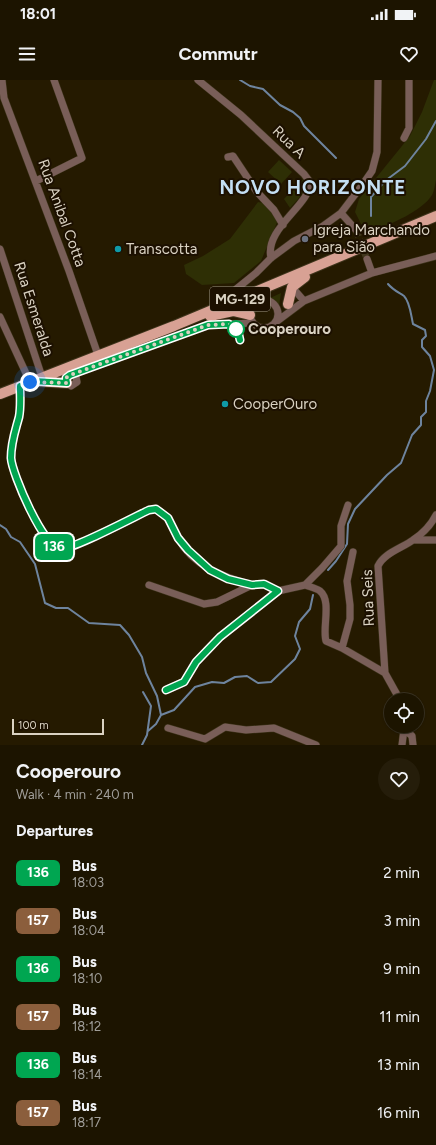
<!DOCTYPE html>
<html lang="en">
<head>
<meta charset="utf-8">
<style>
	:root { --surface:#1c1400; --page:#251d0a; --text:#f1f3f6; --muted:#a09e99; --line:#3a3322 }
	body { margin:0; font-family:Figtree,sans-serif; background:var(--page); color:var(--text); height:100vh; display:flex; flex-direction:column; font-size:15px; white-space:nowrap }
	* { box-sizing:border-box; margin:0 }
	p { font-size:13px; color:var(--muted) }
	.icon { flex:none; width:22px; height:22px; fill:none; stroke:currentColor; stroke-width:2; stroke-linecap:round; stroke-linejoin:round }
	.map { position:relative; height:665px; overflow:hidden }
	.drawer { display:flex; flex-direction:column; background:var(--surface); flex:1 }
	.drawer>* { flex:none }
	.badge { padding:0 8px; border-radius:6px; font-size:14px; line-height:26px }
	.tools { position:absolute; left:384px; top:613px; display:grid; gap:8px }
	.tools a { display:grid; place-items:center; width:40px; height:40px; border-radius:50%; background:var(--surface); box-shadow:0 1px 3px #0004,0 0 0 1px var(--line); font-size:20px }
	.scale { position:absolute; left:12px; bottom:10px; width:92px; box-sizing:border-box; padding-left:4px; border:2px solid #dad2c2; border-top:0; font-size:11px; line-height:14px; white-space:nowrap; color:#dad2c2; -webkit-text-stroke:3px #1c1000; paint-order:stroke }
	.you { position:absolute; width:20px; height:20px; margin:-10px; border:3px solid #fff; border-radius:50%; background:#1a73e8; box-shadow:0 0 0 6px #1a73e833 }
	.map>.badge { position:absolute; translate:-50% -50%; box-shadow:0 0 0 2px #fff }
	h2 { padding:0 16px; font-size:15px; line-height:36px }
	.round { display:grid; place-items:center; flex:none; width:42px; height:42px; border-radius:21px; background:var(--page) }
	.head { display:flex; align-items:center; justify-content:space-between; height:68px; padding:0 16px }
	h1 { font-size:19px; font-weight:700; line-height:30px }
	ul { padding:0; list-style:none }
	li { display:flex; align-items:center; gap:12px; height:48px; padding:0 16px }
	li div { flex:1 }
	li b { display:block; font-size:15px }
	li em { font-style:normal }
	li .badge { min-width:44px; font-weight:700; text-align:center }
	.status { display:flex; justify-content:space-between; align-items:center; height:28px; padding:0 20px; background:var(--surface); direction:ltr }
	.status svg { height:11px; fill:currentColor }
	header { display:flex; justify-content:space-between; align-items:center; height:52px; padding:0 16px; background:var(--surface); font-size:18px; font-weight:700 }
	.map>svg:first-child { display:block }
	.green { fill:#2e2f05 }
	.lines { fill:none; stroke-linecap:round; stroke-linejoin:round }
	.stream { stroke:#6e849e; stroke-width:2 }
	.street-tunnel { stroke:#40361d; stroke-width:7; stroke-dasharray:7 3.5; stroke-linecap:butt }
	.street-casing { stroke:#3e341b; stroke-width:8 }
	.primary-casing { stroke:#3e341b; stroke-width:12 }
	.street { stroke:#795e58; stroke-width:7 }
	.primary { stroke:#d8a194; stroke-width:10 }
	.line-casing { stroke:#fff; stroke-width:9 }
	.line { stroke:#00a651; stroke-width:6 }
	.walk { stroke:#dad2c2; stroke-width:4; stroke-dasharray:0 7.2 }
	.worship-dot { fill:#6b7280; stroke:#1c1000; stroke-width:1.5 }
	.culture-dot { fill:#0f9aa8; stroke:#1c1000; stroke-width:1.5 }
	.stop-dot { fill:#fff; stroke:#00a651; stroke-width:2 }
	.labels { text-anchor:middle; stroke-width:4; stroke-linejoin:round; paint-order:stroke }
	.shield { fill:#1c1000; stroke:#a19888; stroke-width:1 }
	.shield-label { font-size:14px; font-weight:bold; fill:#dad2c2 }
	.street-label { font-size:15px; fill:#dad2c2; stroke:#1c1000 }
	.poi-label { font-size:15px; fill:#dad2c2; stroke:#1c1000; text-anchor:start }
	.stop-label { font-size:15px; font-weight:bold; fill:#dad2c2; stroke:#1c1000; text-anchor:start }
	.district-label { font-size:19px; font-weight:bold; letter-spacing:1px; fill:#c4dff3; stroke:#1c1000 }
</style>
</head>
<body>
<div class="status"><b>18:01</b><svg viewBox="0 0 49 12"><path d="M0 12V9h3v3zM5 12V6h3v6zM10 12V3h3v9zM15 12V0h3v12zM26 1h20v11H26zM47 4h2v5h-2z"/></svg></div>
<header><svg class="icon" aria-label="menu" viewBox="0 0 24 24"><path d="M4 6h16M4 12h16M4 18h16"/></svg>Commutr<svg class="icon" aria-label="heart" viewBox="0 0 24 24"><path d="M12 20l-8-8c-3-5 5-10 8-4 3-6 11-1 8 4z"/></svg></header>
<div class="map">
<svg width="436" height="665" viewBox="0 0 436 665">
	<rect width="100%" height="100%" fill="#251a00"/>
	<!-- green -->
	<path class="green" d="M434,0H436V100C435,105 434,112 432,115C422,131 390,145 373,150L361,144L355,132L359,119L410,56L422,32Z
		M279,80L292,92L281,104L268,92Z
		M304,98L308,103L307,109L290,128L284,119Z
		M258,122L263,123L278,140L261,181L234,203L202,205L186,194L184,185L203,176L230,159Z
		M281,213L279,226L268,219Z"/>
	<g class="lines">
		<!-- stream -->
		<path class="stream" d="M240,0L250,6L263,9L280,25L293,32L300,38L304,46L336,78
			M371,136V117L385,101L405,86L426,59L436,41
			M0,445L6,449L11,457L20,462L35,484L45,523L56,528H68L89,543L120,545L129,555L142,577L146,593L157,616L161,635
			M328,490L336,481L347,464L348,444L355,429L387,395L401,383L412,355L421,345V337L426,332V321L430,311L434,290L430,276L422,267V260L426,256L425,250L413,244C411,235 410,222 404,216C398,212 393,210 388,204
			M148,651L156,644L161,635L174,630L195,607L212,602L224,603L235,597L247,596L258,603L271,602L295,579L300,569L295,556L299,542L310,529L313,515
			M142,665L147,655L151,626L143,612"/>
		<!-- street-tunnel -->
		<path class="street-tunnel" d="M356,150L367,179"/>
		<defs>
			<path id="street" d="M2,0L4,18L69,191L98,275
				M198,0L241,35L304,94L310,102C311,125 264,148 271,178
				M404,58L409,48V0
				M228,77L233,76L257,112L274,130L283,145
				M36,101L82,78L54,0
				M341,133L356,150
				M0,169L42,297
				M367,179L372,193
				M292,207L304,221
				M250 234a14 14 0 1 1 28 0a14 14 0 1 1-28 0Z
				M214,227L256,193L271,178L294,161L323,146L341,133L363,104L372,91L377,72L378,0
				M0,237L30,302
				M276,242L304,221L372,193L436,176
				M229,244L238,251L240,260
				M72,294L76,297L77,302L71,306L66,301L70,295L208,245L253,243
				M19,306C20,316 21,327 19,337C15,352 11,362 11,378C12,394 44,468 60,469C73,470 134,437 149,430L156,429C169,436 171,446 178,458C193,486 223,497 252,505
				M414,460H436
				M149,505L204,524L217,522L252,505L264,504L278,511
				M305,505C310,507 316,508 320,511C332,521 322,548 326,561L342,568L385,593L400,620
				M342,568L350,539V525L347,501L353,472
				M385,593L378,486C384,473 402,468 413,460C422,454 431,445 436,435
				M166,610L184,602L196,582L220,557L278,511L305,505L322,488L341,466V446L348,425
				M404,646V649L412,656L413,665
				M168,648L205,659L225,647L246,650L274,648L316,665
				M402,665L404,649"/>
			<path id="primary" d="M288,224L292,207L305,197
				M210,236L233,231L250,235
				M35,301L67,303
				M0,314L174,246L436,136"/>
		</defs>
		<!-- street casing -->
		<use href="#street" class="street-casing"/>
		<!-- primary casing -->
		<use href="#primary" class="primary-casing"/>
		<!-- street -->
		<use href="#street" class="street"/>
		<!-- primary -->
		<use href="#primary" class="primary"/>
	</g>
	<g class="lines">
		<defs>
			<path id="line" d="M166,610L184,602L196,582L220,557L278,511L264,504L252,505L228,499L210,490L188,470L178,458L168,438L156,429L149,430C134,437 72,470 60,469C44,468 12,394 11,378C11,362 15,352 19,337C21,327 20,316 20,306L33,301L67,303L66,298L70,295L208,245L229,244L238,251L240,260"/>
		</defs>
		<!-- line casing -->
		<use href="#line" class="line-casing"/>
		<!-- line -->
		<use href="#line" class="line"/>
		<!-- walk -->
		<path class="walk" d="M30,302L67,303L66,298L70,295L208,245L229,244L236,249"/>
	</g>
	<!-- markers -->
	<circle class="worship-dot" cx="305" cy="159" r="4"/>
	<g class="culture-dot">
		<circle cx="118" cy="169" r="4"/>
		<circle cx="225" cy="324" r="4"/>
	</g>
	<circle class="stop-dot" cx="236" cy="249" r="8"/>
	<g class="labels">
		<!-- shield labels -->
		<rect class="shield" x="210" y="207" width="60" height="24" rx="3"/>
		<g class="shield-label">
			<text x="240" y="224">MG-129</text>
		</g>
		<!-- street labels -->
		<g class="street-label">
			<text transform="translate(289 62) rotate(44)" y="5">Rua A</text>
			<text transform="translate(62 133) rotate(70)" y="5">Rua Anibal Cotta</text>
			<text transform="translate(34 229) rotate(72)" y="5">Rua Esmeralda</text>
			<text transform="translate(368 518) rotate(-92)" y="5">Rua Seis</text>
		</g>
		<!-- poi labels -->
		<g class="poi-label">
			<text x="313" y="155">Igreja Marchando<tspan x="313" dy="17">para Sião</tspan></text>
			<text x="126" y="174">Transcotta</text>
			<text x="233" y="329">CooperOuro</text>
		</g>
		<!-- stop labels -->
		<g class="stop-label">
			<text x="248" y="254">Cooperouro</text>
		</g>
		<!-- district labels -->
		<g class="district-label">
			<text x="313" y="114">NOVO HORIZONTE</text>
		</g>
	</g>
</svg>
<div class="tools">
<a><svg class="icon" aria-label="locate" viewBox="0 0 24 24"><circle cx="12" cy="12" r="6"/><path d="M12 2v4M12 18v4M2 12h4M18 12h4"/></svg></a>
</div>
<div class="scale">100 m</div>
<div class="you" style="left:30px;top:302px"></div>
<b class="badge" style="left:54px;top:467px;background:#00a651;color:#fff">136</b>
</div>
<section class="drawer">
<div class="head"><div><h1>Cooperouro</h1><p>Walk · 4 min · 240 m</p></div><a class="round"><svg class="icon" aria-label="heart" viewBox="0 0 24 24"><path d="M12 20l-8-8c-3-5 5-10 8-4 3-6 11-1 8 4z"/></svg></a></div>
<h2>Departures</h2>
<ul>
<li><span class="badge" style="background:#00a651;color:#fff">136</span><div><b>Bus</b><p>18:03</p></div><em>2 min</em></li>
<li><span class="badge" style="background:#8b5e3c;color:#fff">157</span><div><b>Bus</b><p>18:04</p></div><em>3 min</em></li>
<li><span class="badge" style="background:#00a651;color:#fff">136</span><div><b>Bus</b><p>18:10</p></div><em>9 min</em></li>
<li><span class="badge" style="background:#8b5e3c;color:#fff">157</span><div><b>Bus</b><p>18:12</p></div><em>11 min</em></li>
<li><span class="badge" style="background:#00a651;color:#fff">136</span><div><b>Bus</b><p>18:14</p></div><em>13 min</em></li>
<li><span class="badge" style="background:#8b5e3c;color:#fff">157</span><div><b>Bus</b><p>18:17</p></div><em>16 min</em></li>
</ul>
</section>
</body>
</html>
